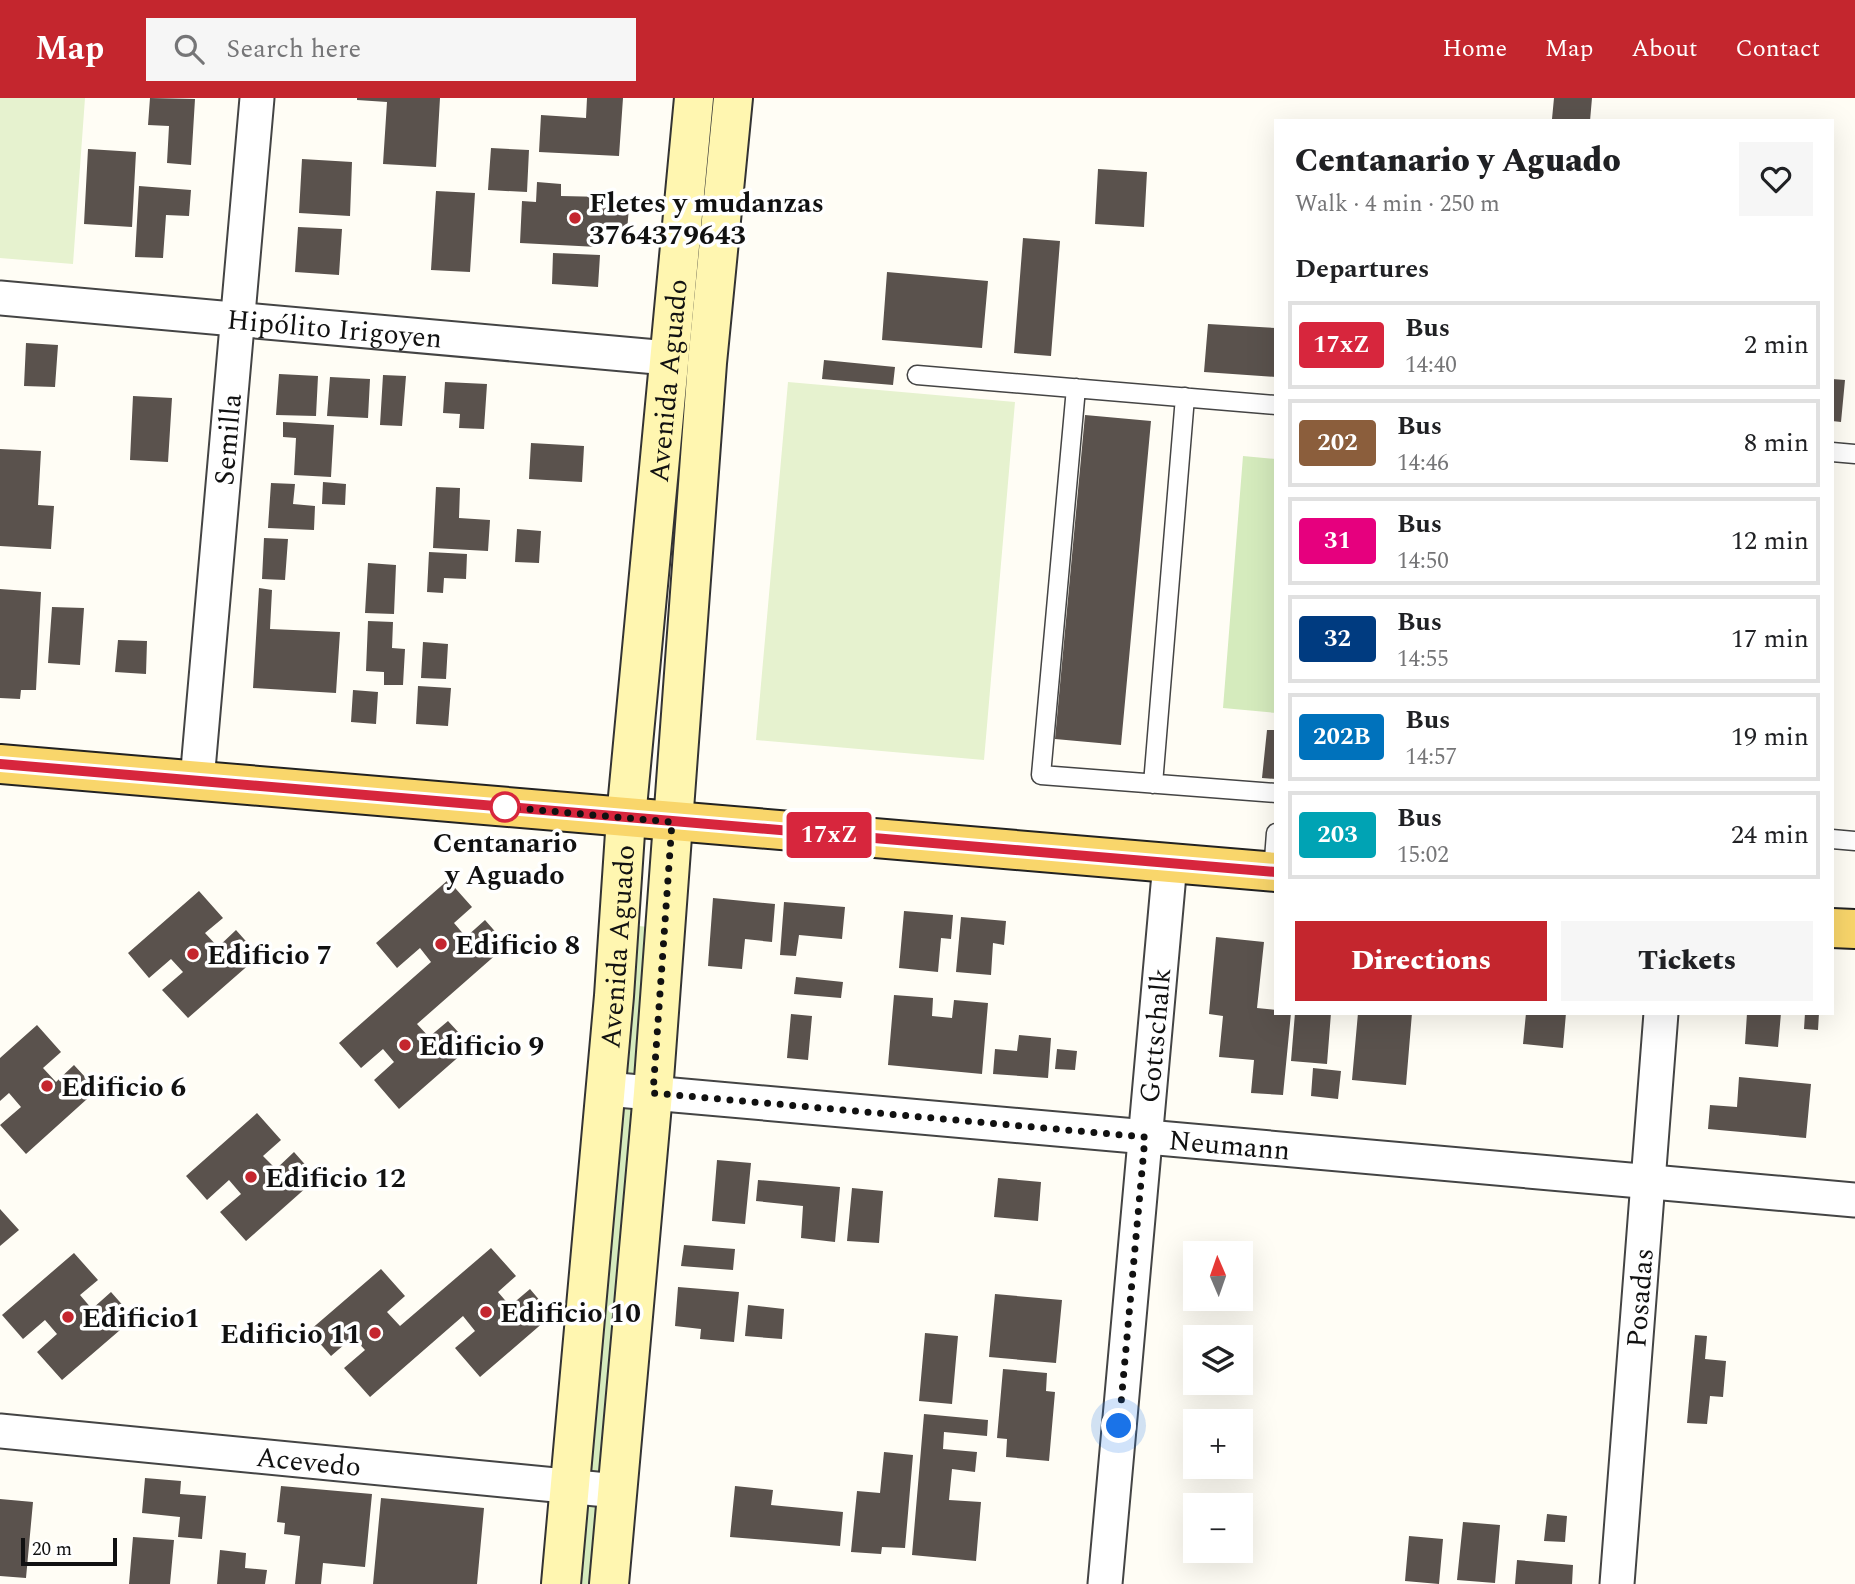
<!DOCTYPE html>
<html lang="en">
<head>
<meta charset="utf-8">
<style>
	:root { --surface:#fff; --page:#f6f6f6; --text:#202124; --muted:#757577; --line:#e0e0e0; --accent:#c4262e }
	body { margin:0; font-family:Spectral,serif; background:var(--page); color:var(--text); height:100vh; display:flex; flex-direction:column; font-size:26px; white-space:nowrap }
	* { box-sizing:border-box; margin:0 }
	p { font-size:23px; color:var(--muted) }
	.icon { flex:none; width:38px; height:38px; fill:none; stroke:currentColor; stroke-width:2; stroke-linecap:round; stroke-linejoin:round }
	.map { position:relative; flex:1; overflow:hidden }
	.panel { position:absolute; left:1274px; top:21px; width:560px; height:896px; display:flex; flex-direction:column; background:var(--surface); border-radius:0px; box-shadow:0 7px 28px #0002 }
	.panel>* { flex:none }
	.badge { padding:0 14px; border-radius:5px; font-size:24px; line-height:46px }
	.needle { width:46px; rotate:358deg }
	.controls { position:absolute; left:1183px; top:1143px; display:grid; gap:14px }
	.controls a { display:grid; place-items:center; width:70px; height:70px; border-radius:0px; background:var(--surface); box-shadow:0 7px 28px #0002; font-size:35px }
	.scale { position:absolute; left:21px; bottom:18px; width:96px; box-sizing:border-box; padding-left:7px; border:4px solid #111; border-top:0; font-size:19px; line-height:24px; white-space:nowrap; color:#111; -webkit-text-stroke:5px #fff; paint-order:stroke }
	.you { position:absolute; width:35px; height:35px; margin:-18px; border:5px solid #fff; border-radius:50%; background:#1a73e8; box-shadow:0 0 0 10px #1a73e833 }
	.map>.badge { position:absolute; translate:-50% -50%; box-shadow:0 0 0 4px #fff }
	h2 { padding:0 21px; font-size:26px; line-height:63px }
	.round { display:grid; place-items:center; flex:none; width:74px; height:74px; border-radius:0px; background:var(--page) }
	.summary { display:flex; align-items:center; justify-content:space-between; height:119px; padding:0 21px }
	h1 { font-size:33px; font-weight:800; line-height:52px }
	.primary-button { display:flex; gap:14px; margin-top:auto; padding:14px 21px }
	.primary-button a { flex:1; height:80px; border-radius:0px; background:var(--accent); color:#fff; font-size:28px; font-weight:800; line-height:80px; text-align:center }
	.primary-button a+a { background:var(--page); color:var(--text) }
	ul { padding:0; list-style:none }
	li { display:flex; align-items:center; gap:21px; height:88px; margin:0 14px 10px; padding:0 7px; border:4px solid var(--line); border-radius:0px }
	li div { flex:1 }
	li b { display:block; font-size:26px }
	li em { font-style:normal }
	li .badge { min-width:77px; font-weight:700; text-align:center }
	header { display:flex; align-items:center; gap:42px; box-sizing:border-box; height:98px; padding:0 35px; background:var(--accent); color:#fff }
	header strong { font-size:33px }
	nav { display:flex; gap:38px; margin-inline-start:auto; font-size:24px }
	.search { width:490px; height:63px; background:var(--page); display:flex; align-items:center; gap:18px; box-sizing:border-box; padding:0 24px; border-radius:0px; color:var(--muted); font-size:26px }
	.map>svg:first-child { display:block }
	.green { fill:#d5ebbd }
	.pitch { fill:#e6f2cf }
	.building { fill:#5a524d }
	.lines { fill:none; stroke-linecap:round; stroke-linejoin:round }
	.lane-casing { stroke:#444; stroke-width:21 }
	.street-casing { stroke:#444; stroke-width:37 }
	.secondary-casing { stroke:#333; stroke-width:42 }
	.primary-casing { stroke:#222; stroke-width:42 }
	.lane { stroke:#fff; stroke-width:18 }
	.street { stroke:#fff; stroke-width:33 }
	.secondary { stroke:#fff6b0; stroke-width:38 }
	.primary { stroke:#f9d66b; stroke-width:38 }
	.line-casing { stroke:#fff; stroke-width:16 }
	.line { stroke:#d7263d; stroke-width:10 }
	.walk { stroke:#111; stroke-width:7; stroke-dasharray:0 12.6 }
	.poi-dot { fill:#c4262e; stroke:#fff; stroke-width:2.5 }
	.stop-dot { fill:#fff; stroke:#d7263d; stroke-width:3.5 }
	.labels { text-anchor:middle; stroke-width:7; stroke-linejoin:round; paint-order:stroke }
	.poi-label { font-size:28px; font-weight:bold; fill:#111; stroke:#fff; text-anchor:start }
	.street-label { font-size:28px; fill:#111; stroke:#fff }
	.stop-label { font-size:28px; font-weight:bold; fill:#111; stroke:#fff }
</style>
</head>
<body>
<header>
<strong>Map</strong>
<div class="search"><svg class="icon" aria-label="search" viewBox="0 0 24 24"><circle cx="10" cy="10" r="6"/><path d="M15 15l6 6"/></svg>Search here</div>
<nav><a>Home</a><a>Map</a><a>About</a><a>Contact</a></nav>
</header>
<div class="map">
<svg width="1855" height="1486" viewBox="0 0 1855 1486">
	<rect width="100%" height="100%" fill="#fffdf5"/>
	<!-- green -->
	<path class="green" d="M1243,358L1276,361V615L1223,610Z
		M630,827L657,830L598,1486H564Z"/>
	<!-- pitch -->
	<path class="pitch" d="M0,0H85L73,166L0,160Z
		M788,284L1015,304L984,662L756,642Z"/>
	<!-- building -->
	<path class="building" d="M150,0L195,1L191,67L167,65L169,28L148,27Z
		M357,0H440L436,69L383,66L387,4L357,2Z
		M587,0H623L619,58L539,54L541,17L586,20Z
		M1554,0H1592L1590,23L1552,21Z
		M491,50L529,52L527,94L488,92Z
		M88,51L136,54L132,129L84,126Z
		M302,61L352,64L350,118L299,115Z
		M1098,71L1147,74L1144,129L1095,126Z
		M537,84L561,86V98L605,99L601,108L629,109L627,133L599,132L598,149L520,145L522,103L536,104Z
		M139,88L191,92L189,118L166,117L163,160L135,159Z
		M436,93L475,95L470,174L431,172Z
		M298,129L342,131L339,177L295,174Z
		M1023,140L1060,143L1051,258L1014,255Z
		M553,155L600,157L598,189L552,186Z
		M887,174L988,183L982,250L882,242Z
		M1208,226L1276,230V279L1204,274Z
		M26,245L58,247L55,289L24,288Z
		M824,262L895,269L893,287L822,281Z
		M279,276L318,278L316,318L276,317Z
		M383,277L406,278L402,328L380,327Z
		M330,279L370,281L368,320L327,318Z
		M1832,281L1845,282L1841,324L1832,323Z
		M445,284L487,286L484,331L459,330L460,316L443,315Z
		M133,298L172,300L168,364L130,362Z
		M1085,317L1151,323L1121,647L1055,641Z
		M283,324L334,327L331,379L294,377L296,340L283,339Z
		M531,345L584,348L582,384L529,381Z
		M0,351L41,353L38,407L54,408L51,451L0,448Z
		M323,384L346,386L345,407L322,406Z
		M271,385L295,386L293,406L315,408L314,432L268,430Z
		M436,389L460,390L459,420L490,422L488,453L433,450Z
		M517,431L541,433L539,465L515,464Z
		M264,440L288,441L285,482L262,481Z
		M429,454L467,456L466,481L444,480L443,495L427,494Z
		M368,465L396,467L394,516L365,515Z
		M259,490L272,492L270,531L340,534L336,595L253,590Z
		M0,491L41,494L36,592H21L20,601L0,600Z
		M52,509L84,510L80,567L48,565Z
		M368,523L393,524L392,550L405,551L403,587H384V574L366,573Z
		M118,542L147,543L146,576L115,574Z
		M423,544L448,546L446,581L421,580Z
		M418,588L451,590L448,628L416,626Z
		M353,592L378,594L376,626L351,624Z
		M1267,632H1276V681L1262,680Z
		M448,782L472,809L454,825L466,839L485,822L507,847L417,926L429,939L448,923L471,948L399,1011L374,982L394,964L383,951L361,970L339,945L431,864L420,850L397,870L376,845Z
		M199,793L223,820L205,835L218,849L236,832L259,858L188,920L162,892L183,874L171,861L149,880L128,855Z
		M713,800L775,806L772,844L745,841L742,871L708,868Z
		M784,804L845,809L842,841L799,837L796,858L780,857Z
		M904,813L953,817L951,841L941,840L938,874L899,870Z
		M961,819L1006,823L1004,847L993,845L991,877L956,874Z
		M1216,839L1264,844L1257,910L1276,912V915H1291L1283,997L1251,995L1254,962L1219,959L1223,918L1209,916Z
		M796,879L843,884L841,900L794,896Z
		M894,897L933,900L932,918L952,920L954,902L988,905L982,976L888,967Z
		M1295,915H1331L1327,966L1291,963Z
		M1358,915H1412L1406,987L1352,982Z
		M1526,915H1566L1563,950L1523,946Z
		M1747,915H1781L1778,949L1745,946Z
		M1805,915H1819L1818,932L1804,931Z
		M791,916L812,918L808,962L787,960Z
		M37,927L61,954L43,970L56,984L74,967L97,992L26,1056L0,1027L21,1009L9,995L0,1003V960Z
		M1019,937L1051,940L1048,980L993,976L995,951L1017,953Z
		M1057,951L1077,953L1075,972L1055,971Z
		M1313,970L1341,973L1338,1001L1311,998Z
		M1739,979L1811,986L1806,1040L1708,1031L1710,1007L1737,1009Z
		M257,1015L281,1042L263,1058L276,1071L294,1054L317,1080L246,1143L220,1114L241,1096L229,1082L207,1102L186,1078Z
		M717,1062L751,1065L745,1126L712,1123Z
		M998,1080L1041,1084L1038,1123L994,1119Z
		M758,1082L840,1089L835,1144L801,1140L803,1108L756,1103Z
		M852,1090L883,1093L879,1145L847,1143Z
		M0,1111L19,1132L0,1148Z
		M684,1147L735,1151L733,1172L681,1168Z
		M491,1150L516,1178L498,1194L510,1208L530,1191L552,1217L480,1279L455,1250L475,1233L463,1218L370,1299L344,1270L365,1252L353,1239L331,1258L309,1233L381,1171L405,1198L387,1214L400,1228Z
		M74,1155L98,1182L80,1197L92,1211L111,1194L134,1220L62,1282L37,1254L57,1236L45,1222L23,1241L2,1217Z
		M678,1189L739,1194L734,1244L700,1241L701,1231L675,1228Z
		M995,1196L1062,1202L1056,1265L989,1259Z
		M748,1207L784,1211L782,1241L745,1238Z
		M925,1235L958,1238L952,1306L919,1303Z
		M1695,1237L1707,1238L1705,1261L1726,1263L1723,1299L1710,1298L1707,1326L1687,1325Z
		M1003,1271L1047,1275L1046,1293L1055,1294L1049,1363L1006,1359L1007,1341L997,1340Z
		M924,1316L988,1322L987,1338L944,1334L943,1351L977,1354L975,1374L952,1371L949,1402L981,1404L976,1463L912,1457Z
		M884,1354L913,1357L905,1450L882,1449L881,1456L851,1454L857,1393L880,1395Z
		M145,1380L181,1383L180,1396L206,1398L202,1441L178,1439L180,1419L142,1415Z
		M281,1388L372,1396L365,1469L323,1465L321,1486H295L300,1438L284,1436L285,1425L277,1424Z
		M735,1388L773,1392L771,1407L843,1414L840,1448L730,1439Z
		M381,1400L484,1410L477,1486H373Z
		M0,1401L33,1404L26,1480L0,1478Z
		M1547,1416L1567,1418L1565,1444L1544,1443Z
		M1463,1424L1500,1427L1495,1485L1457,1482Z
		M1409,1438L1443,1441L1439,1486L1405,1483Z
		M133,1439L174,1442L170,1486H129Z
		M220,1452L246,1455L245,1470L267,1472L265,1486H217Z
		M1517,1462L1573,1467L1572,1486H1515Z"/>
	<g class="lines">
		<defs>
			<path id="lane" d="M917,277L1276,307
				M1076,290L1041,677L1276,695
				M1832,354L1855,356
				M1153,686L1185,299
				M1832,741L1855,743
				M1273,774L1276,735"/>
			<g id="street">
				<path id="s1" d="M0,200L668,260"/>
				<path id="s2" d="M197,683L257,0"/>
				<path id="s3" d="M606,991L1855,1102"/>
				<path id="s4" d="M0,1333L617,1393"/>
				<path id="s5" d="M1105,1486L1170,765"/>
				<path id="s6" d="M1617,1486L1661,915"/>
			</g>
			<g id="secondary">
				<path id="s7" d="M561,1486L614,898L626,720L694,0"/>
				<path d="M609,1486L653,995L707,265L733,0"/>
			</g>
			<path id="primary" d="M0,666L1276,774
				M1832,830L1855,831"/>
		</defs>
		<!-- lane casing -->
		<use href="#lane" class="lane-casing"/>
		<!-- street casing -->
		<use href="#street" class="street-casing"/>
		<!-- secondary casing -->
		<use href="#secondary" class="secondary-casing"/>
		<!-- primary casing -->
		<use href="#primary" class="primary-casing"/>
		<!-- lane -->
		<use href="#lane" class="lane"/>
		<!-- street -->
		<use href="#street" class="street"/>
		<!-- secondary -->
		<use href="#secondary" class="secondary"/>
		<!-- primary -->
		<use href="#primary" class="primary"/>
	</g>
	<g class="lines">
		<defs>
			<path id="line" d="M0,666L1276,774"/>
		</defs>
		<!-- line casing -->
		<use href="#line" class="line-casing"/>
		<!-- line -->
		<use href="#line" class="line"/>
		<!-- walk -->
		<path class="walk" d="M505,709L672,724L653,995L1145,1039L1119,1328"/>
	</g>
	<!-- markers -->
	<g class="poi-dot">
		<circle cx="575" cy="120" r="7"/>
		<circle cx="441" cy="846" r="7"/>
		<circle cx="193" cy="856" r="7"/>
		<circle cx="405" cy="947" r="7"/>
		<circle cx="47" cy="988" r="7"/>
		<circle cx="251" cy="1079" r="7"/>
		<circle cx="486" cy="1214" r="7"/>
		<circle cx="68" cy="1219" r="7"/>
		<circle cx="375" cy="1235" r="7"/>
	</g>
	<circle class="stop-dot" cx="505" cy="709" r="14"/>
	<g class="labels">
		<!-- poi labels -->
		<g class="poi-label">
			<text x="589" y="114">Fletes y mudanzas<tspan x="589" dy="32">3764379643</tspan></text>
			<text x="455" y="856">Edificio 8</text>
			<text x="207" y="866">Edificio 7</text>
			<text x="419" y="957">Edificio 9</text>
			<text x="61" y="998">Edificio 6</text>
			<text x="265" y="1089">Edificio 12</text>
			<text x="500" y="1224">Edificio 10</text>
			<text x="82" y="1229">Edificio1</text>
			<text x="361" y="1245" text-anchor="end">Edificio 11</text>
		</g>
		<!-- street labels -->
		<g class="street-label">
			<text dy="10" stroke="none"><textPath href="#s1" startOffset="336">Hipólito Irigoyen</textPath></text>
			<text dy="10" stroke="none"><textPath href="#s7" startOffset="1208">Avenida Aguado</textPath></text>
			<text dy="10" stroke="none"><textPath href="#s2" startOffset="343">Semilla</textPath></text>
			<text dy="10" stroke="none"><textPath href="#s7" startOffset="640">Avenida Aguado</textPath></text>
			<text dy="10" stroke="none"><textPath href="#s5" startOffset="551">Gottschalk</textPath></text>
			<text dy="10" stroke="none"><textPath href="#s3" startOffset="626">Neumann</textPath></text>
			<text dy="10" stroke="none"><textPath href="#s6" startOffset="287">Posadas</textPath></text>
			<text dy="10" stroke="none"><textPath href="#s4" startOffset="310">Acevedo</textPath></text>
		</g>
		<!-- stop labels -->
		<g class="stop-label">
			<text x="505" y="754">Centanario<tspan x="505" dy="32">y Aguado</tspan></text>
		</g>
	</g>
</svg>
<div class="controls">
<a><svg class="needle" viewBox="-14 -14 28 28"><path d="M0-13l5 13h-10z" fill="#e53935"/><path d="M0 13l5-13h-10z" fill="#757577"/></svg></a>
<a><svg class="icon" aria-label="layers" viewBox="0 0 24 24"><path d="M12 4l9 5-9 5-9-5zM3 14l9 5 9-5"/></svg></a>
<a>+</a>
<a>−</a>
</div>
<div class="scale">20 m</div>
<div class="you" style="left:1119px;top:1328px"></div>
<b class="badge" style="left:829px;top:737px;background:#d7263d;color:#fff">17xZ</b>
<section class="panel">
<div class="summary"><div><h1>Centanario y Aguado</h1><p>Walk · 4 min · 250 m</p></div><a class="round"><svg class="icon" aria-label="heart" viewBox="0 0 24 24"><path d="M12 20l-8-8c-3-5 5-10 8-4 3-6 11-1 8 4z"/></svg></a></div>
<h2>Departures</h2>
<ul>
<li><span class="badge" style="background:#d7263d;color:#fff">17xZ</span><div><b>Bus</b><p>14:40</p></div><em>2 min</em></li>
<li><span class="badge" style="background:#8b5e3c;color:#fff">202</span><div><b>Bus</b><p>14:46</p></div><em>8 min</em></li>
<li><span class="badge" style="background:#e6007e;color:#fff">31</span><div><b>Bus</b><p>14:50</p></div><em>12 min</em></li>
<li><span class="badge" style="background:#003b80;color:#fff">32</span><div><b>Bus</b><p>14:55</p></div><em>17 min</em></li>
<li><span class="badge" style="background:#0072bc;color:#fff">202B</span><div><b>Bus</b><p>14:57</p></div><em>19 min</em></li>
<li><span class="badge" style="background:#00a3b4;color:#fff">203</span><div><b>Bus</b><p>15:02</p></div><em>24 min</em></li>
</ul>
<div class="primary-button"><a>Directions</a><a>Tickets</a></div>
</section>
</div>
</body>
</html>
